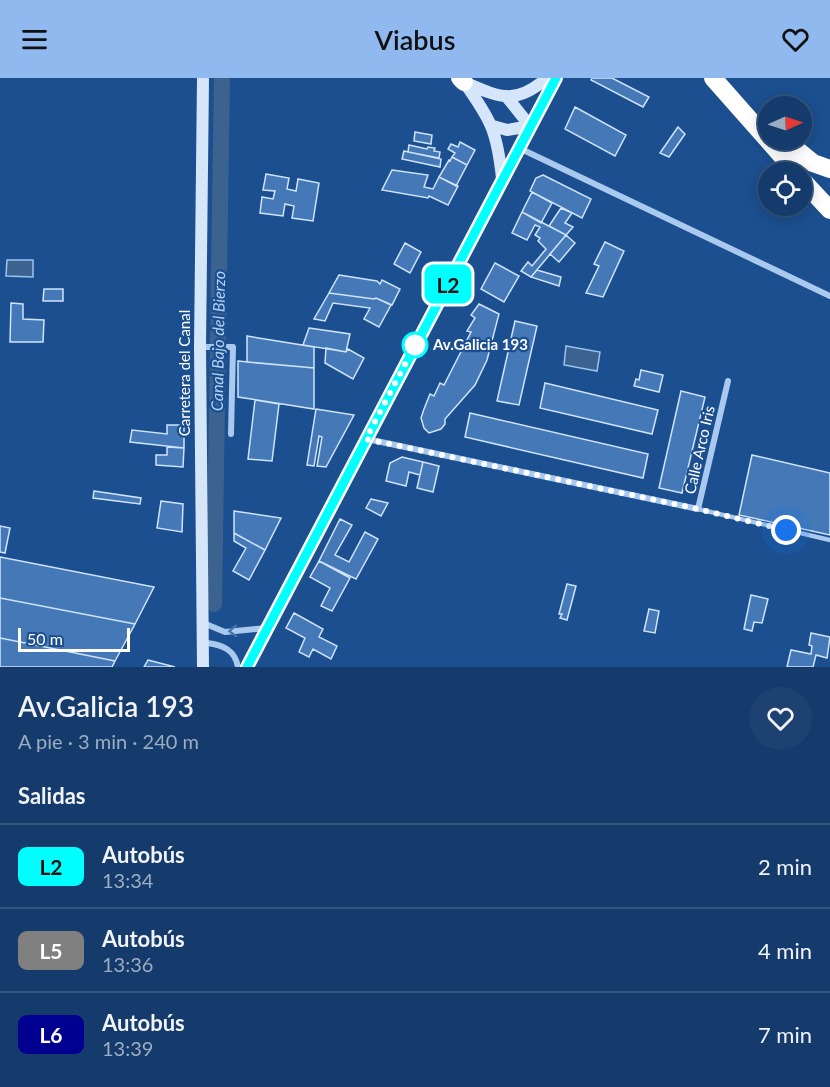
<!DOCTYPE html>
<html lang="es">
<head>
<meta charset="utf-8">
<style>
	:root { --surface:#143b6b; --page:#1d4271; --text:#f1f3f6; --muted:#9dadc1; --line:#33557e; --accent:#90b9f0 }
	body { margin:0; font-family:Lato,sans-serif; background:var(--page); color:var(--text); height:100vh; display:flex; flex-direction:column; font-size:22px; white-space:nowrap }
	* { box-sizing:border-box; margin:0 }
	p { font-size:20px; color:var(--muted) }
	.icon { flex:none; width:33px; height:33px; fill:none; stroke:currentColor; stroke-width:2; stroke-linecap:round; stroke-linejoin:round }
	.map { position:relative; height:589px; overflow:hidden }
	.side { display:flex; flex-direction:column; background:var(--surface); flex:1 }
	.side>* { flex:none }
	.badge { padding:0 12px; border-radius:9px; font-size:21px; line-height:39px }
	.needle { width:39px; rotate:87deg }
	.buttons { position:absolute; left:758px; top:18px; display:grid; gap:12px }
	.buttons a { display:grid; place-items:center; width:54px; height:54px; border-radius:50%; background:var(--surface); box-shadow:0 3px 15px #0003,0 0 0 2px var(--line); font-size:30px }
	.scale { position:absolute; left:18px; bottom:15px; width:112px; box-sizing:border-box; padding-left:6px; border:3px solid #fff; border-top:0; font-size:16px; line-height:21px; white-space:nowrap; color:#fff; -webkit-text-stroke:4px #1b4f8f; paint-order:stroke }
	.you { position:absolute; width:30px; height:30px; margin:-15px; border:4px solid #fff; border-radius:50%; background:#1a73e8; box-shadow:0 0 0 9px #1a73e833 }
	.map>.badge { position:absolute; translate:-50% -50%; box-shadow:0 0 0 3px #fff }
	h2 { padding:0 18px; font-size:22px; line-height:54px }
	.round { display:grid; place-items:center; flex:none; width:63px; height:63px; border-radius:32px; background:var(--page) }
	.overview { display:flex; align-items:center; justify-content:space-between; height:102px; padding:0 18px }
	h1 { font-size:28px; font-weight:600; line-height:45px }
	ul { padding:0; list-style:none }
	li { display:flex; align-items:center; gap:18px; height:84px; padding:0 18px; border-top:2px solid var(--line) }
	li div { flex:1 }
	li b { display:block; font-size:22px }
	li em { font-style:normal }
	li .badge { min-width:66px; font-weight:700; text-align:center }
	header { display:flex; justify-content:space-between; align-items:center; height:78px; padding:0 18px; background:var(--accent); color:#111; font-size:27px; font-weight:600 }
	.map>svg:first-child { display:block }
	.water { fill:#3c6290; stroke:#9cc4f0; stroke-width:1.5 }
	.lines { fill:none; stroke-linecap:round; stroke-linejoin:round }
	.canal { stroke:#3c6290; stroke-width:16 }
	.building { fill:#4478b7; stroke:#cfe3fa; stroke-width:1.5 }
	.lane { stroke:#a9c9ee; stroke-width:4.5 }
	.street { stroke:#a9c9ee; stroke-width:6 }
	.secondary { stroke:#d6e6fa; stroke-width:12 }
	.highway { stroke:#fff; stroke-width:18 }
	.oneway { stroke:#4674ac }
	.line-casing { stroke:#fff; stroke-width:14 }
	.line { stroke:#0ff; stroke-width:9 }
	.walk { stroke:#fff; stroke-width:6; stroke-dasharray:0 10.8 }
	.stop-dot { fill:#fff; stroke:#0ff; stroke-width:3 }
	.labels { text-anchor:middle; stroke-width:4.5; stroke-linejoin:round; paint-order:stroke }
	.stop-label { font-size:15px; font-weight:bold; fill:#fff; stroke:#1b4f8f; text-anchor:start }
	.street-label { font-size:15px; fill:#fff; stroke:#1b4f8f }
	.water-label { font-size:16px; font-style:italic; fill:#b5d3f5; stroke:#1b4f8f }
</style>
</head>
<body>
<header><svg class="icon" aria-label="menu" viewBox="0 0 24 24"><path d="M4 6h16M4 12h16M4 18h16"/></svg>Viabus<svg class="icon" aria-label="heart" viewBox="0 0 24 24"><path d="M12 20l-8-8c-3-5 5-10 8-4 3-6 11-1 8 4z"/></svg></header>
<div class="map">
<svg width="830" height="589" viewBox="0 0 830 589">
	<rect width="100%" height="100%" fill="#1b4f8f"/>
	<!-- water -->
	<path class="water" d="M7,182H33V199L6,198Z
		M566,268L600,274L597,293L564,287Z"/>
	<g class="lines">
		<!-- canal -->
		<path class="canal" d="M214,526L222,0"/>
	</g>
	<!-- building -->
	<path class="building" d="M592,0H612L649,19L643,29L591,2Z
		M575,29L626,57L615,78L565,51Z
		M678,49L685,56L669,79L660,75Z
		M415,54L432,57L431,66L414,63Z
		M460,64L475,72L467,87L452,79L455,75L448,71L451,66L458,69Z
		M409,67L427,71L428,69L435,70L434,73L440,74L439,80L408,74Z
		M404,73L441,81L440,89L402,81Z
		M452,79L467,87L456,108L439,99L449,82L450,83Z
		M392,92L428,97L424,109L433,111L439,99L458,108L448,127L429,118L428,120L382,112Z
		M266,96L289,100L287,111L296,113L298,101L319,105L313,143L292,140L294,128L285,126L283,138L260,135L262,119L273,121L275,113L263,112Z
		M543,97L591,121L582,140L530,113L536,100Z
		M532,114L552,125L541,145L522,134Z
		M561,130L572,135L565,145L573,149L566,157L549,148Z
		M522,134L566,157L531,199L521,193L528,184L532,188L546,171L538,163L540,160L535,157L540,149L535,147L527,162L512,155Z
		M566,157L575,165L559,184L550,176Z
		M605,164L624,173L603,219L586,215L599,188L594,186Z
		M405,165L421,174L410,195L394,186Z
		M495,185L519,198L504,224L481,211Z
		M537,192L561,199L559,208L531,199Z
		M339,197L377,203L380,206L382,202L400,211L392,227L376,220L374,221L329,215Z
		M44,211H63V223H43Z
		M329,215L374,221L376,220L391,227L379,249L364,241L370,230L333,225L325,243L314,241Z
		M11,225L23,226V241L44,242L43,264H10Z
		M479,226L499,236L487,282L475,307L445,341V346L441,351L429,355L424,350L421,340L424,331L430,316L434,318L440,305L444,307L471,254L467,253L475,240L471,237Z
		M515,243L537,248L519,327L497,323Z
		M309,250L350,256L346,274L303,267Z
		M247,258L314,269V290L247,284Z
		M326,270L346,274L348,271L364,280L353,301L325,285Z
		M238,283L314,290V331L238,319Z
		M641,292L663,297L659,314L634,308L636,301L639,302Z
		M545,305L658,332L652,356L540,330Z
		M681,313L705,319L682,415L659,410Z
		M255,322L279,326L272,383L248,381Z
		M316,331L354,337L326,389L317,388L322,359L319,358L314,388L307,387Z
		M470,335L648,376L643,400L465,359Z
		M167,347H184V370L130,364L132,352L167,356Z
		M167,369L184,370L183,389L156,387V377H167Z
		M752,377L830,395V457L739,437Z
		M402,379L423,384L420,397L409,394L406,408L386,403L390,385Z
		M423,384L439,388L433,414L417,410Z
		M94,413L141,420L140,426L93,420Z
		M371,421L388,425L381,438L366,430Z
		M161,423L183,426L182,454L157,450Z
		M234,433L281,440L265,472L234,455Z
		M340,441L352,447L335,477L349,484L365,454L378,461L356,501L319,483Z
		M0,448L10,450L5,475L0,474Z
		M234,455L265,472L249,502L233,493L246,470L234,463Z
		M0,479L154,509L135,546L0,520Z
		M319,483L350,500L332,533L321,528L330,510L310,499Z
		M567,506L576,508L567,542L560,540L562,536H559Z
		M751,517L768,521L762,545L754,544L752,553L744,551Z
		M0,520L135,546L115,583L0,560Z
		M649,531L659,533L655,555L644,553Z
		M294,535L323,551L319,559L337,568L331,581L313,571L309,579L299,574L305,560L286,550Z
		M811,555L830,559L827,580L816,577L813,589H787L791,572L811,576L812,568L809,567Z
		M0,560L115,583L112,589H0Z
		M148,582L175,589H144Z"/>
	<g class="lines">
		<!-- lane -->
		<path class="lane" d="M698,431L830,462"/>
		<!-- street -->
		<path class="street" d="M519,70L830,218
			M200,269H233L231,356
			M367,361L698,431L728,303
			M201,544L225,554L267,550
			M204,567L207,565C223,567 235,572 238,589"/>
		<!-- secondary -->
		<path class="secondary" d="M464,4C491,42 497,53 502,100
			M466,5C501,20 516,27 547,0
			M506,18L530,48
			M493,48L507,52L530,48
			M203,589L200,269L203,0
			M247,589L556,0"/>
		<!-- highway -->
		<path class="highway" d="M460,0L464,4
			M713,0L796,94
			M785,62L813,85L830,91
			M801,101L830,132"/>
	</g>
	<!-- one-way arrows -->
	<defs><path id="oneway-chevron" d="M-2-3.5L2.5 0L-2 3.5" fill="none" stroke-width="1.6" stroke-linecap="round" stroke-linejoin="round" transform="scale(1.5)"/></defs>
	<use class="oneway" href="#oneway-chevron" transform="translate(233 553) rotate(178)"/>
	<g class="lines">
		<defs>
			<path id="line" d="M247,589L556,0"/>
		</defs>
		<!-- line casing -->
		<use href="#line" class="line-casing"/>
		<!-- line -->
		<use href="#line" class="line"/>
		<!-- walk -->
		<path class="walk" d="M415,267L366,361L698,431L786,452"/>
	</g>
	<!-- markers -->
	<circle class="stop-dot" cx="415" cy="267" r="12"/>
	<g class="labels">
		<!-- stop labels -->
		<g class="stop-label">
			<text x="433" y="272">Av.Galicia 193</text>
		</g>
		<!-- street labels -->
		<g class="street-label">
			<text transform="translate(185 295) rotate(-90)" y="5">Carretera del Canal</text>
			<text transform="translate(700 372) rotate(-77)" y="5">Calle Arco Iris</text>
		</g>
		<!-- water labels -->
		<g class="water-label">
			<text transform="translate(218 263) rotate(-89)" y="6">Canal Bajo del Bierzo</text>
		</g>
	</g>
</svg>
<div class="buttons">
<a><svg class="needle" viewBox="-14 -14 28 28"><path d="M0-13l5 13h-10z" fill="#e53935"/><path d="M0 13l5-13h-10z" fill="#9dadc1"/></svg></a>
<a><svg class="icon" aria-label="locate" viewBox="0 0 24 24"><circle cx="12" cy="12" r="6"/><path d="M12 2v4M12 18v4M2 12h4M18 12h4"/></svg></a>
</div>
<div class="scale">50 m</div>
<div class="you" style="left:786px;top:452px"></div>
<b class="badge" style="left:448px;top:206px;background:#0ff;color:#111">L2</b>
</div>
<section class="side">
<div class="overview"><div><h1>Av.Galicia 193</h1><p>A pie · 3 min · 240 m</p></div><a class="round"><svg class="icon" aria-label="heart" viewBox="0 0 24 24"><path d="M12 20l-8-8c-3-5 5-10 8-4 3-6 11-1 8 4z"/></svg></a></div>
<h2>Salidas</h2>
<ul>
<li><span class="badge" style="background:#0ff;color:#111">L2</span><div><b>Autobús</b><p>13:34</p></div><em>2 min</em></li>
<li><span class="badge" style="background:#808080;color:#fff">L5</span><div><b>Autobús</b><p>13:36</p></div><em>4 min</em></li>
<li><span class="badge" style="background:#000090;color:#fff">L6</span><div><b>Autobús</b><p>13:39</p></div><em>7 min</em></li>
</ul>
</section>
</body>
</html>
